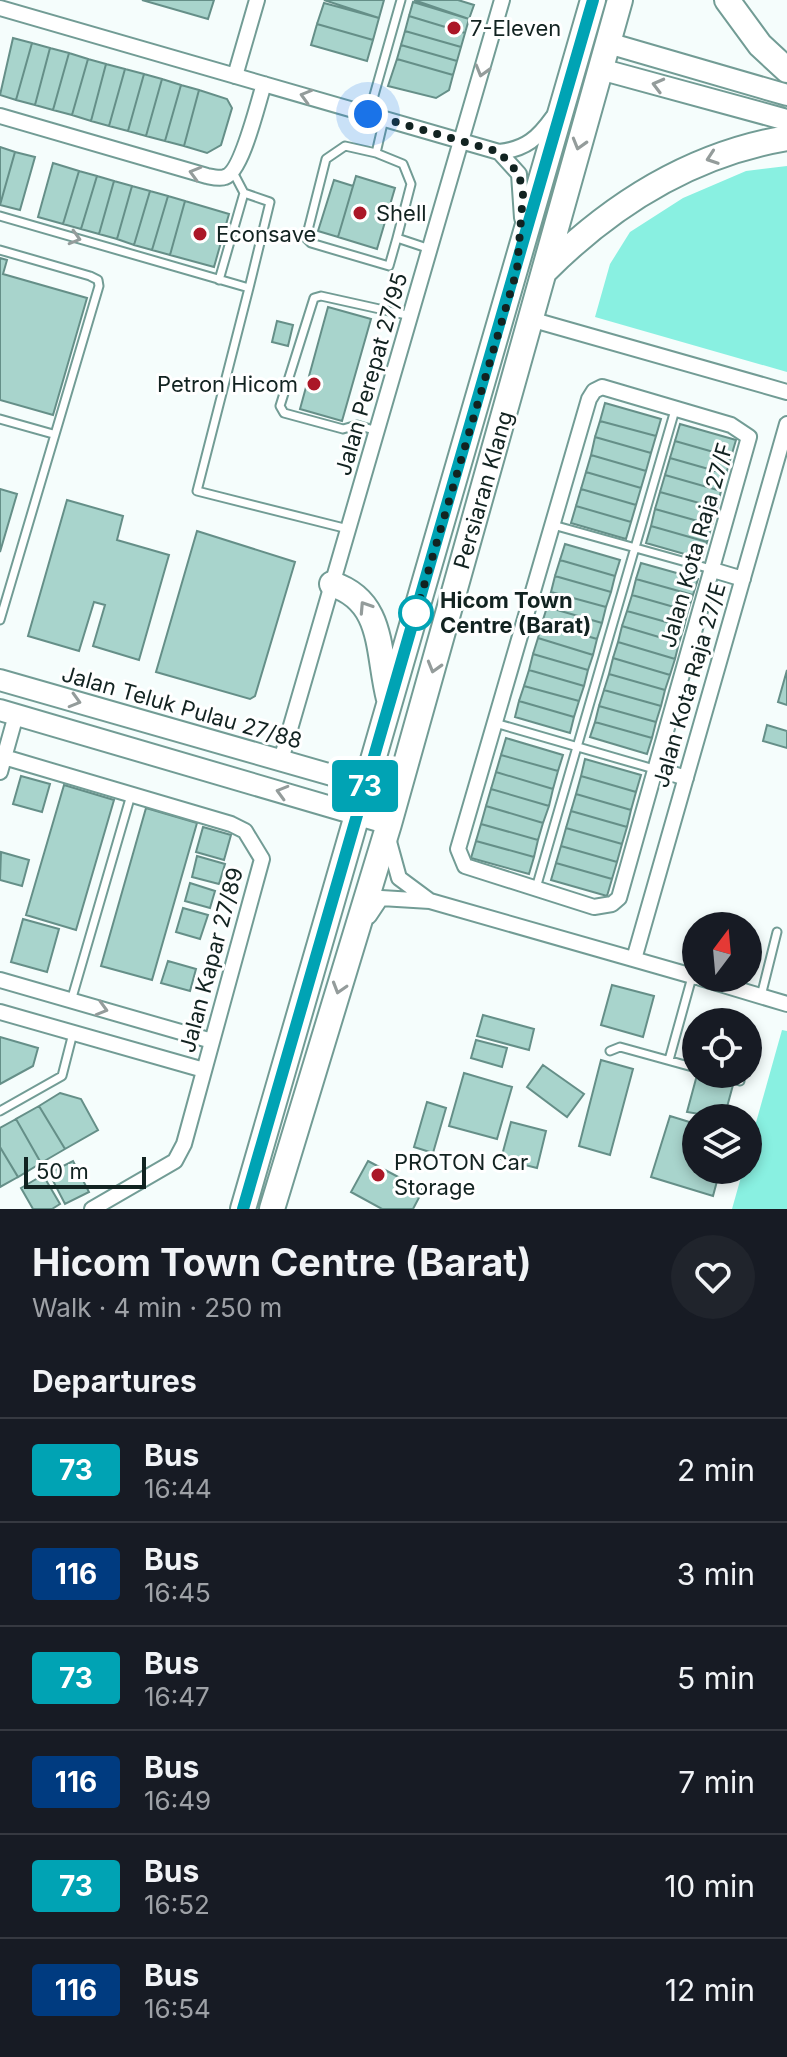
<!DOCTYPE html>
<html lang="en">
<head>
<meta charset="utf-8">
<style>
	:root { --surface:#171b24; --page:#20242c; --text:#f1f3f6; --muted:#9ea1a6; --line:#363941 }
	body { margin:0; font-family:Inter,sans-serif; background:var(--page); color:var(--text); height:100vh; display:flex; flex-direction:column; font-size:30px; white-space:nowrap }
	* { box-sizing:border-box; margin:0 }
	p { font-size:26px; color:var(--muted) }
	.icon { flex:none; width:44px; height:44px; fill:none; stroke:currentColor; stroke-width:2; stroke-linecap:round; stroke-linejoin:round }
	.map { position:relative; height:1209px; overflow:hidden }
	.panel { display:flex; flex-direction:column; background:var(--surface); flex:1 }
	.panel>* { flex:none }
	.badge { padding:0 16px; border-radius:6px; font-size:28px; line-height:52px }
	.needle { width:52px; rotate:16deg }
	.buttons { position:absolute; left:682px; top:912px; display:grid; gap:16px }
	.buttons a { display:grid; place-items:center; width:80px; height:80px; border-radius:50%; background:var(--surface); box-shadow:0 4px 12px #0003; font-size:40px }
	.scale { position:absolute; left:24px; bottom:20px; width:122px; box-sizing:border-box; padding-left:8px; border:4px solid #122321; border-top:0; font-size:22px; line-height:28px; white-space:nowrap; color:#122321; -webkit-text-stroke:6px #fff; paint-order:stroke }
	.you { position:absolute; width:40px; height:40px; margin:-20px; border:6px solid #fff; border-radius:50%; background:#1a73e8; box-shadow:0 0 0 12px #1a73e833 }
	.map>.badge { position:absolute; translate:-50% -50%; box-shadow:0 0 0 4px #fff }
	h2 { padding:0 32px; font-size:30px; line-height:72px }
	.round { display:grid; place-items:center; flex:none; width:84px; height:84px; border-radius:42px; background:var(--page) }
	.summary { display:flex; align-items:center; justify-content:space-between; height:136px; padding:0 32px }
	h1 { font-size:38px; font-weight:700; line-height:60px }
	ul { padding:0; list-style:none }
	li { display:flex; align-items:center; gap:24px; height:104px; padding:0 32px; border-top:2px solid var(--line) }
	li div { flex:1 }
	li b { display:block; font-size:30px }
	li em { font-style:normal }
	li .badge { min-width:88px; font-weight:700; text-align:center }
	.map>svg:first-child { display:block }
	.green { fill:#89f0e1 }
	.building { fill:#a8d4cc; stroke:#658f88; stroke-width:2 }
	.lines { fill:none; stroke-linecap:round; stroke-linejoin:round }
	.lane-casing { stroke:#729c95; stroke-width:11 }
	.street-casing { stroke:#729c95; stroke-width:18 }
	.secondary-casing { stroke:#729c95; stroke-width:24 }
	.primary-casing { stroke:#729c95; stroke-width:28 }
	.lane { stroke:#fff; stroke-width:7 }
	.street { stroke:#fff; stroke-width:14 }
	.secondary { stroke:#fff; stroke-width:20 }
	.primary { stroke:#fff; stroke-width:24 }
	.oneway { stroke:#949c9b }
	.line-casing { stroke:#fff; stroke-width:18 }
	.line { stroke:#00a3b4; stroke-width:12 }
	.walk { stroke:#122321; stroke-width:8; stroke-dasharray:0 14.4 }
	.poi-dot { fill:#ab1727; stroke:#fff; stroke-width:3 }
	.stop-dot { fill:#fff; stroke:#00a3b4; stroke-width:4 }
	.labels { text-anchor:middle; stroke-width:6; stroke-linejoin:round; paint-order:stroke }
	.poi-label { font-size:22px; fill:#122321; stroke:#fff; text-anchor:start }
	.street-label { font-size:22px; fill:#122321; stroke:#fff }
	.stop-label { font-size:22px; font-weight:bold; fill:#122321; stroke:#fff; text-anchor:start }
</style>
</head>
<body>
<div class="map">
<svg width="787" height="1209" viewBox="0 0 787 1209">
	<rect width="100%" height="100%" fill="#f5fdfc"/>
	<!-- green -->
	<path class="green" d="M787,166V372L595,317L610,264L630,232L683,198L746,171Z
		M782,1030L787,1031V1209H732L743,1170H748V1151Z"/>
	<!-- building -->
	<path class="building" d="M142,0H214L208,19Z
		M324,0H384L379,18Z
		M414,0H458L474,5L469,19Z
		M413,2L469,19L465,33L409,16Z
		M324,3L379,18L373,40L317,24Z
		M409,16L465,33L461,47L405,31Z
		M317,24L373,40L367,61L311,45Z
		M405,31L461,47L457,61L401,45Z
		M13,38L32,43L16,100L0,95Z
		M32,43L50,48L35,105L16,100Z
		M401,45L457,61L453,75L397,59Z
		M50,48L69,53L53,110L35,105Z
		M69,53L88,59L72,115L53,110Z
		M88,59L106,64L91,121L72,115Z
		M397,59L453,75L449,90L436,98L388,86Z
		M106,64L125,69L109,126L91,121Z
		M125,69L144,74L128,131L109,126Z
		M144,74L162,79L146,136L128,131Z
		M162,79L181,85L165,141L146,136Z
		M181,85L199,90L184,146L165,141Z
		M199,90L227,99L232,108L221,145L207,153L184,146Z
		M0,147L15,152L0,205Z
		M15,152L35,157L20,210L0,205Z
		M53,163L79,171L63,224L38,217Z
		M79,171L97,176L81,229L63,224Z
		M97,176L114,181L99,234L81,229Z
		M356,176L395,188L377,249L338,237Z
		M334,180L353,186L338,237L318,231Z
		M114,181L132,186L117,239L99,234Z
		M132,186L150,191L134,245L117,239Z
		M150,191L168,196L152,250L134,245Z
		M168,196L185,201L170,255L152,250Z
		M185,201L229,214L214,267L170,255Z
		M0,258L7,260L3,274L87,298L53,415L0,400Z
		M328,307L371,319L342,421L300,409Z
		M277,321L293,325L288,346L272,342Z
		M605,403L661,419L656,436L600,421Z
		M600,421L656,436L651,453L595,437Z
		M680,424L736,440L731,457L675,441Z
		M595,437L651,453L646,471L591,455Z
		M675,441L731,457L726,474L670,458Z
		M591,455L646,471L641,488L586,472Z
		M670,458L726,474L721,491L665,475Z
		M586,472L641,488L636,505L581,489Z
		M665,475L721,491L717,508L660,492Z
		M0,489L17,494L0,552Z
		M581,489L636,505L631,522L576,506Z
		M660,492L717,508L712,525L655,509Z
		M67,500L123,516L117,540L169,555L139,660L93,646L105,605L94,602L79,651L28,636Z
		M576,506L631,522L626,539L571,523Z
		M655,509L712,525L707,542L651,526Z
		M651,526L707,542L702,559L646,543Z
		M197,531L295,562L255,696L250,699L156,672Z
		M565,544L620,560L615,576L560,560Z
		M560,560L615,576L611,592L555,576Z
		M641,563L698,579L693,595L636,579Z
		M555,576L611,592L606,607L551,592Z
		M636,579L693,595L688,611L632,595Z
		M551,592L606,607L602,623L547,607Z
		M632,595L688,611L684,627L627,611Z
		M547,607L602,623L597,639L542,623Z
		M627,611L684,627L679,643L622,626Z
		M542,623L597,639L593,655L538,638Z
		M622,626L679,643L675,659L618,642Z
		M538,638L593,655L588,670L533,654Z
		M618,642L675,659L670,675L613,658Z
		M533,654L588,670L584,686L529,670Z
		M613,658L670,675L665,690L609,674Z
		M529,670L584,686L579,701L524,686Z
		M787,670V705L778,702Z
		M609,674L665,690L661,706L604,690Z
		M524,686L579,701L574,717L519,701Z
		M604,690L661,706L656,722L599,706Z
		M519,701L574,717L570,733L515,717Z
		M599,706L656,722L652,738L595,722Z
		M595,722L652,738L647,754L590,737Z
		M767,725L787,731V748L763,741Z
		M506,738L563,755L558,771L501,755Z
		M501,755L558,771L553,789L496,772Z
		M585,759L641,775L636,792L581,776Z
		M496,772L553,789L549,806L491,789Z
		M21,776L50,784L42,812L13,804Z
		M581,776L636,792L631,810L576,794Z
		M64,785L114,800L76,930L26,915Z
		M491,789L549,806L543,823L486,806Z
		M576,794L631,810L627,827L571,811Z
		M486,806L543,823L538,840L481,824Z
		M146,808L197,823L152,980L101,966Z
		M571,811L627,827L622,844L566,828Z
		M481,824L538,840L534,857L476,841Z
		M203,827L231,835L224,860L196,852Z
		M566,828L622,844L617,862L561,846Z
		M476,841L534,857L529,874L471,858Z
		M561,846L617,862L612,879L556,863Z
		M1,852L29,860L22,886L0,880Z
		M197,856L225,864L219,884L192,877Z
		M556,863L612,879L607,896L551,880Z
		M190,883L215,891L210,908L185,901Z
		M183,908L208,915L200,939L176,932Z
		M23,919L59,929L47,972L11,962Z
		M168,961L196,969L190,991L161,983Z
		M612,985L654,996L643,1037L601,1025Z
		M483,1015L534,1029L529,1050L477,1036Z
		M0,1037L38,1048L33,1066L0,1084Z
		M476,1040L507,1048L502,1067L471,1058Z
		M748,1049L756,1051L750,1075L745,1074H748Z
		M601,1060L633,1069L610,1155L579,1146Z
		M543,1065L584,1094L567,1117L527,1087Z
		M464,1073L512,1087L497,1139L449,1126Z
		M697,1075L733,1085L724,1118L687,1112Z
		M60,1093L81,1099L98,1130L65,1149L39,1106Z
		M427,1102L446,1108L433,1153L414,1147Z
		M39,1106L65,1149L41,1163L16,1119Z
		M670,1116L696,1124V1170H720L713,1196L651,1177Z
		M16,1119L41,1163L18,1177L0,1147V1128Z
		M511,1122L546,1131L537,1168L501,1159Z
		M0,1147L18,1177L0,1187Z
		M73,1161L89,1192L65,1204L49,1173Z
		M368,1161L423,1190L413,1209H382L351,1192Z
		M43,1175L60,1204L52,1209H33L21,1188Z"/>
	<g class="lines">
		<defs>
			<path id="lane" d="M369,113L401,0
				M384,119L376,153L403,164L411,184L397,238L430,249
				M376,153L345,146L326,159L306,238L311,243L389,266L397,238
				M0,216L249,288L270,202L244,193
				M0,250L90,276L98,280L99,286L0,620
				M219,280L244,193L233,172
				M249,288L197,491L348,529
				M0,419L53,434
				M377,431L357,425L343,429L284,413L280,406L314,298L321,296L411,316
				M553,525L711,569
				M495,723L654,769
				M536,888L675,410
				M761,996L777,932
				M71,1001L131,795
				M610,1051L620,1047L696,1068
				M669,1060L692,977
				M716,1074L740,1081
				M0,1111L62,1076L73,1033"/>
			<path id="street" d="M0,8L499,152C526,149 538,138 553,117
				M235,76L257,0
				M0,116L207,176C212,177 220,179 225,177C242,172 258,102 264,84
				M499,152L519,174L522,218
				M530,319L787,392
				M602,387L731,425L749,437L619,898L612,904L594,907L465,866L458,849L589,399L594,391Z
				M713,570L743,579
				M4,757L231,824L245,831L262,859L184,1144L175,1161L92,1209
				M281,760L502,0
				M657,769L686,778
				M0,772L16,715
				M388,838L399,878L430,901
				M369,916L381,898L430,901L696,977
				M634,959L787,424
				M700,978L787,1004
				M0,980L212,1041
				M0,1012L204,1070"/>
			<path id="secondary" d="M608,43L787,95
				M600,69L787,120
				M0,680L398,794
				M0,710L389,824"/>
			<path id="primary" d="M727,0L760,45L787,70
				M545,271C612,204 692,154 787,138
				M332,584C385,601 377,652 389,699
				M243,1209L593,0
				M272,1209L389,824L620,0"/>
		</defs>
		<!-- lane casing -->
		<use href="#lane" class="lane-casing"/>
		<!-- street casing -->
		<use href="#street" class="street-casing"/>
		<!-- secondary casing -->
		<use href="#secondary" class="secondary-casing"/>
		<!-- primary casing -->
		<use href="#primary" class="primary-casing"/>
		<!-- lane -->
		<use href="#lane" class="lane"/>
		<!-- street -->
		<use href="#street" class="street"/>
		<!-- secondary -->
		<use href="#secondary" class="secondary"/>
		<!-- primary -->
		<use href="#primary" class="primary"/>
	</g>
	<!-- one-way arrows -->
	<defs><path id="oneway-chevron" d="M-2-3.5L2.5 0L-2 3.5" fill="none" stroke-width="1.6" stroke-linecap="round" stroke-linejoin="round" transform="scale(2)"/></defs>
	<g class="oneway">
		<use href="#oneway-chevron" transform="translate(482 71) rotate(106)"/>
		<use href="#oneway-chevron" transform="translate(658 85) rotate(-165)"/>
		<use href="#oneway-chevron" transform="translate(306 96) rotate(-164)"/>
		<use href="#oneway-chevron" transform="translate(579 144) rotate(106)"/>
		<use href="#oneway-chevron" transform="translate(712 158) rotate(161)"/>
		<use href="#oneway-chevron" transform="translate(195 173) rotate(-164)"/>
		<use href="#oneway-chevron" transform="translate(75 238) rotate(16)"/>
		<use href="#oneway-chevron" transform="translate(365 607) rotate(-123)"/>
		<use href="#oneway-chevron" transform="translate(434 667) rotate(106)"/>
		<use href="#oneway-chevron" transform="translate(75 701) rotate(16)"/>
		<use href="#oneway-chevron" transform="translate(282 792) rotate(-164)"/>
		<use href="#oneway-chevron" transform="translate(339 988) rotate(107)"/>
		<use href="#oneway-chevron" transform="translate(102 1009) rotate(16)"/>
	</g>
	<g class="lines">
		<defs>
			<path id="line" d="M243,1209L593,0"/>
		</defs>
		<!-- line casing -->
		<use href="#line" class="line-casing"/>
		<!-- line -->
		<use href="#line" class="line"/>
		<!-- walk -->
		<path class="walk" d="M368,114L499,152L519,174L523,194L517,270L416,613"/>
	</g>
	<!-- markers -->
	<g class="poi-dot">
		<circle cx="454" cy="28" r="8"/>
		<circle cx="360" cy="213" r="8"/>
		<circle cx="200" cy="234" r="8"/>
		<circle cx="314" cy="384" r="8"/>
		<circle cx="378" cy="1175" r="8"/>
	</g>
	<circle class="stop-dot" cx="416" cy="613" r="16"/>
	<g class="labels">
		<!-- poi labels -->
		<g class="poi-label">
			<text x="470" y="36">7-Eleven</text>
			<text x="376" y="221">Shell</text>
			<text x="216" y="242">Econsave</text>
			<text x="298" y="392" text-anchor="end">Petron Hicom</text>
			<text x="394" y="1170">PROTON Car<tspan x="394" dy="25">Storage</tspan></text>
		</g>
		<!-- street labels -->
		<g class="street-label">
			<text transform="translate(371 374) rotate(-74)" y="8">Jalan Perepat 27/95</text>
			<text transform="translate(483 490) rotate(-74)" y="8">Persiaran Klang</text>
			<text transform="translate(696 545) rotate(-74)" y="8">Jalan Kota Raja 27/F</text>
			<text transform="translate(689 685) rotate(-74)" y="8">Jalan Kota Raja 27/E</text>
			<text transform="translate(182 707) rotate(16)" y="8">Jalan Teluk Pulau 27/88</text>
			<text transform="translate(211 960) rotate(-75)" y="8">Jalan Kapar 27/89</text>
		</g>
		<!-- stop labels -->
		<g class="stop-label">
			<text x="440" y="608">Hicom Town<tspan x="440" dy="25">Centre (Barat)</tspan></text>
		</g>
	</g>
</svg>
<div class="buttons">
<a><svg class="needle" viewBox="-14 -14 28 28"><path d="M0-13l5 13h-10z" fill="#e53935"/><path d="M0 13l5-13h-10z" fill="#9ea1a6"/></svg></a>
<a><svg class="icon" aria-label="locate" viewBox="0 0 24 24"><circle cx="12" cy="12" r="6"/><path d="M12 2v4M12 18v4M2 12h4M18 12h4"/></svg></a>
<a><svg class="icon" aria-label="layers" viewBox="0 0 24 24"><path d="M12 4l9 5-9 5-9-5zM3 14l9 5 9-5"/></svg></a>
</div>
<div class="scale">50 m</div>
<div class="you" style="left:368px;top:114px"></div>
<b class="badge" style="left:365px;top:786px;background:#00a3b4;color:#fff">73</b>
</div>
<section class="panel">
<div class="summary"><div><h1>Hicom Town Centre (Barat)</h1><p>Walk · 4 min · 250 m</p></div><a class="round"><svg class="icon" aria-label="heart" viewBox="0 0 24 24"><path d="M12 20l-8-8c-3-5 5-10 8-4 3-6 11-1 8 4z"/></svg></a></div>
<h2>Departures</h2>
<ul>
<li><span class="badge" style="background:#00a3b4;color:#fff">73</span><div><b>Bus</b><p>16:44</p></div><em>2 min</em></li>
<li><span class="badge" style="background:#003b80;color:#fff">116</span><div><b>Bus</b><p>16:45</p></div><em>3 min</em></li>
<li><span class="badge" style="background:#00a3b4;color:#fff">73</span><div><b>Bus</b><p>16:47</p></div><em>5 min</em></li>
<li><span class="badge" style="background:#003b80;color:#fff">116</span><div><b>Bus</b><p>16:49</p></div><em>7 min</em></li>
<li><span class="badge" style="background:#00a3b4;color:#fff">73</span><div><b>Bus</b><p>16:52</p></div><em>10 min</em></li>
<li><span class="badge" style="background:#003b80;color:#fff">116</span><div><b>Bus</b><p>16:54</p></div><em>12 min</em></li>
</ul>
</section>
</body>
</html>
